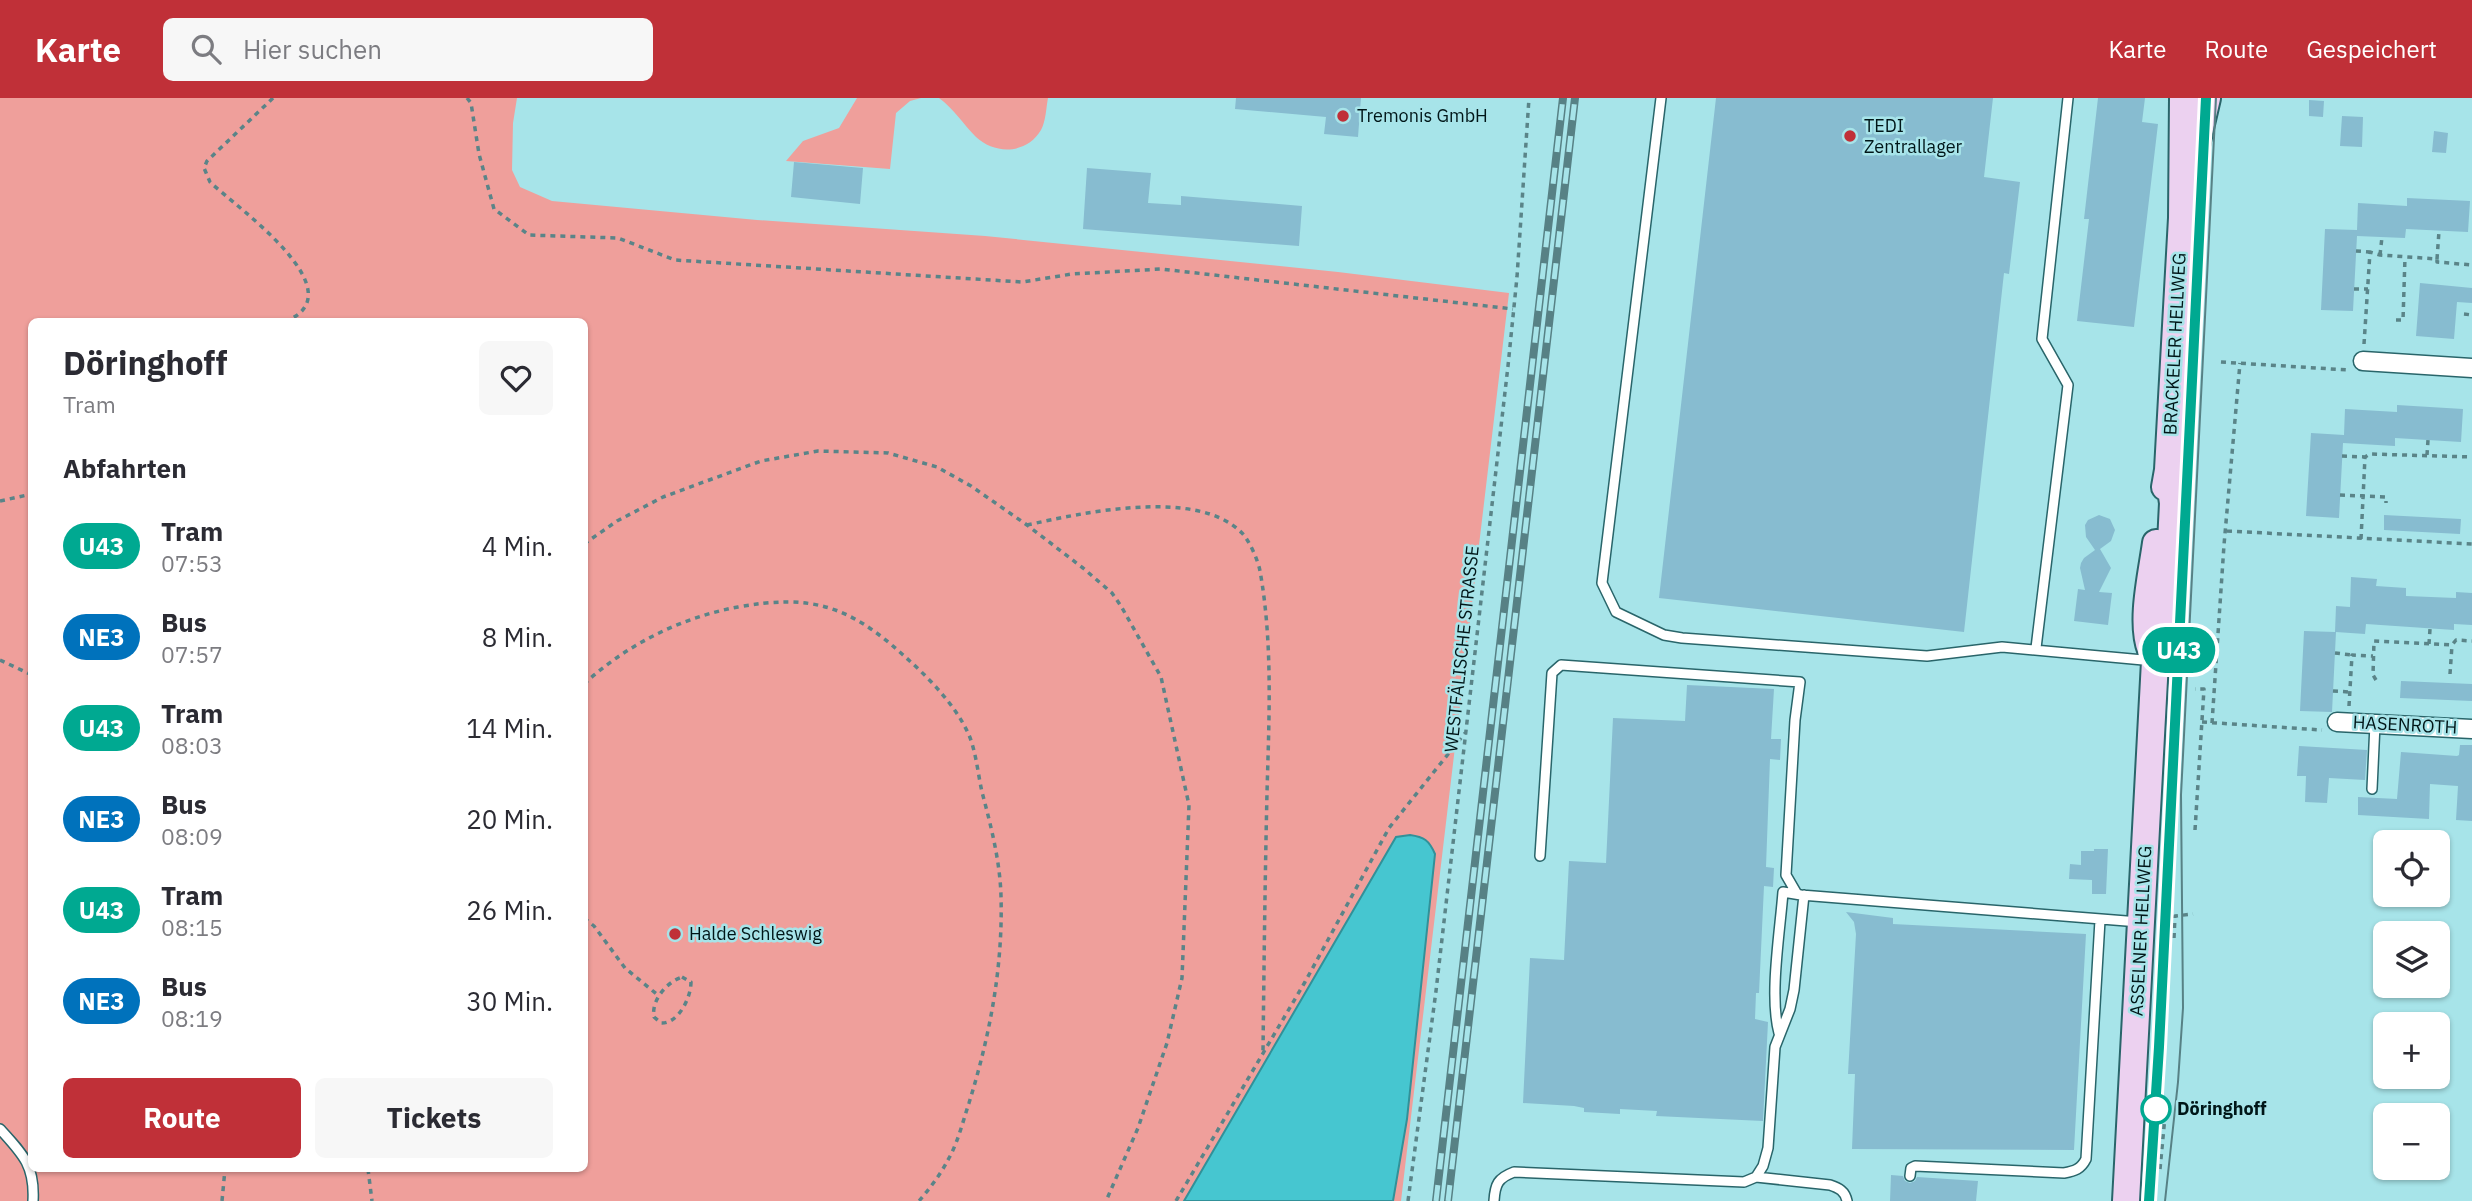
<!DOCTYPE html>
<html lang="de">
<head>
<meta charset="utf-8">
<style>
	:root { --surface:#fff; --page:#f7f7f7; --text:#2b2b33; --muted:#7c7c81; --accent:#c03038 }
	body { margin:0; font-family:"IBM Plex Sans",sans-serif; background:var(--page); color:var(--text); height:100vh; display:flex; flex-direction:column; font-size:26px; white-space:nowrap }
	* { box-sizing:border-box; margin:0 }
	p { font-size:23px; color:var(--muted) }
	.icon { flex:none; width:38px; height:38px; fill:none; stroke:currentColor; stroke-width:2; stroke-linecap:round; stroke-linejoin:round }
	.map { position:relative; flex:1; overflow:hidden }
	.side { position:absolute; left:28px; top:220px; width:560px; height:854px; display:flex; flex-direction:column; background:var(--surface); border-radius:10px; box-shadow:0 2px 5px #0004 }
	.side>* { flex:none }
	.badge { padding:0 14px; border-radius:23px; font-size:24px; line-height:46px }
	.fabs { position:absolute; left:2373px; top:732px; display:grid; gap:14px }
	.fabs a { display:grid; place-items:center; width:77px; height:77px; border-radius:10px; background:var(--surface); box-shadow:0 2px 5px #0004; font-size:35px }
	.map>.badge { position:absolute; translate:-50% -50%; box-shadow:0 0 0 4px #fff }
	h2 { padding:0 35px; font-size:26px; line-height:63px }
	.round { display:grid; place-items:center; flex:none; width:74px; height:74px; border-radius:10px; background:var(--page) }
	.head { display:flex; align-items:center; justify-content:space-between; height:119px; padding:0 35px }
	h1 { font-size:33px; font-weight:800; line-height:52px }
	.primary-button { display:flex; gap:14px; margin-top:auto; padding:14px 35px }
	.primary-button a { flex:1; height:80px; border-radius:10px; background:var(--accent); color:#fff; font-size:28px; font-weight:800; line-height:80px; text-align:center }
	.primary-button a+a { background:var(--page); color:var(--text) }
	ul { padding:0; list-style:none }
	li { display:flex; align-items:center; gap:21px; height:91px; padding:0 35px }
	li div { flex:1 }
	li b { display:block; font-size:26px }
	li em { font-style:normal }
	li .badge { min-width:77px; font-weight:700; text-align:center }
	header { display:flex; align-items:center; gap:42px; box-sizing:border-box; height:98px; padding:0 35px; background:var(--accent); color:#fff }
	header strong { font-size:33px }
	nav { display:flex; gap:38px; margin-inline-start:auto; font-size:24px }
	.search { width:490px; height:63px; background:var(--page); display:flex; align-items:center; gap:18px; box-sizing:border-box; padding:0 24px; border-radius:10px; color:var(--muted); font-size:26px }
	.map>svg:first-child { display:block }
	.green { fill:#ef9f9b; fill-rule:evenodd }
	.water { fill:#46c6d0; stroke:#319199; stroke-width:2 }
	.building { fill:#87bcd0 }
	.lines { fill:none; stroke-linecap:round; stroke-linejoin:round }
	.service-casing { stroke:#29656a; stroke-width:12 }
	.minor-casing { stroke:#29656a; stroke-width:21 }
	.secondary-casing { stroke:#29656a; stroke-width:30 }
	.path { stroke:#5a8488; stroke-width:3.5; stroke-dasharray:5 5; stroke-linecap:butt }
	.service { stroke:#fff; stroke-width:9 }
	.minor { stroke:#fff; stroke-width:18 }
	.secondary { stroke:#ecd1f0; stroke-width:26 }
	.tram { stroke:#578185; stroke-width:2 }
	.rail-casing { stroke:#578185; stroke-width:8 }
	.rail { stroke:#a7e4e9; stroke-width:5; stroke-dasharray:16; stroke-linecap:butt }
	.line-casing { stroke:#fff; stroke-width:16 }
	.line { stroke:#00a991; stroke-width:10 }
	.poi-dot { fill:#c03038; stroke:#a7e4e9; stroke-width:2.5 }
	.stop-dot { fill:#fff; stroke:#00a991; stroke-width:3.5 }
	.labels { text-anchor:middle; stroke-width:5; stroke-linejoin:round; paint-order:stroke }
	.poi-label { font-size:18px; fill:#001618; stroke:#a7e4e9; text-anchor:start }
	.street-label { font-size:18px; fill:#001618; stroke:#a7e4e9 }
	.stop-label { font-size:18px; font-weight:bold; fill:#001618; stroke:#a7e4e9; text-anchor:start }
</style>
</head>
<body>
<header>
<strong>Karte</strong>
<div class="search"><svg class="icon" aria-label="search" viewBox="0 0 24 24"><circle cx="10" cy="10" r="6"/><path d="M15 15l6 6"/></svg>Hier suchen</div>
<nav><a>Karte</a><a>Route</a><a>Gespeichert</a></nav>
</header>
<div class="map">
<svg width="2472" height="1103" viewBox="0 0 2472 1103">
	<rect width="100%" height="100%" fill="#a7e4e9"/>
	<!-- green -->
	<path class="green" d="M0,0H517L513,25L512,72L520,89L552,103L757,122L985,138L1338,174L1509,195L1401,1103H0ZM32,224H584V1071H32Z
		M857,0H921L910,3L896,15L890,71L786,63L803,43L839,30Z
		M939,0H1048C1046,10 1046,23 1041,32C1027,56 995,57 976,39C963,26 954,11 939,0Z"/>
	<!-- water -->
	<path class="water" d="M1410,737C1424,739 1429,742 1435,756L1407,1021L1393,1103H1184L1396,739Z"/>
	<!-- building -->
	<path class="building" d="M1236,0H1361L1358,39L1324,36L1326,19L1235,11Z
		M1716,0H1993L1984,79L2020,84L2009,176L2004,175L1964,534L1659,500Z
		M2098,0H2145L2142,24L2158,26L2134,229L2077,223L2089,121H2084Z
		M2309,2L2324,3L2323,19L2309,18Z
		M2342,18L2363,19L2362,49L2340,48Z
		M2434,33L2448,35L2446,55L2432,54Z
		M794,64L863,70L860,106L791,99Z
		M1087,70L1151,75L1148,105L1181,107V98L1302,108L1299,148L1083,131Z
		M2407,100L2470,103L2468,134L2406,131L2405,140L2357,138L2353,213L2321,212L2325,131L2357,132L2358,105L2407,108Z
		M2420,185L2472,190V205L2457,204L2454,241L2416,238Z
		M2397,307L2463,311L2461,344L2395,340V348L2343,345L2339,420L2306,418L2311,335L2344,337L2345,311L2397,314Z
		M2099,417L2110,421L2115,432L2111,443L2100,451L2111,470L2099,494L2112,495L2108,527L2074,523L2078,491L2085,492L2080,470L2081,465L2084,460L2095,452L2086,439L2085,427L2088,422Z
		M2384,417L2461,421L2460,436L2384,432Z
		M2351,479L2377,481L2376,488L2406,490V498L2456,500V494L2472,495V527L2454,526V532L2366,526L2365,536L2336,534L2332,614L2300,613L2304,533L2335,534L2336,508L2350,509Z
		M2401,583L2472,586V603L2400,600Z
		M1687,587L1774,591L1771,641H1781L1780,662L1770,661L1766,769L1774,770L1773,789L1764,788L1759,895H1756L1755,921L1768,924L1763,1023L1656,1018L1657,1013L1620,1011V1016L1584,1014V1010L1574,1008L1523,1005L1530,860L1564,862L1569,763L1606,765L1613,620L1685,623Z
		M2460,647H2472V723L2456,722L2458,688L2430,686L2429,721L2358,717V699L2397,701L2401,654L2457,658L2459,657Z
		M2299,648L2367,652L2365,682L2329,680L2327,705L2305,704L2306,678H2297Z
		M2094,751H2108L2106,796H2092V782L2069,781L2070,766L2081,767V753H2094Z
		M1846,814L1893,820V826L2086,836L2074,1052L1852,1051L1855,976H1848L1856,836L1854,824Z
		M1891,1077L1903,1078L1905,1083L1910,1085L1915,1083L1917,1079L1978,1083L1976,1103H1890Z"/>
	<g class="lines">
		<defs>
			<path id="service" d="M1661,0L1602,485L1616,514L1664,537L1682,540L1927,558L2002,549L2154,563
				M2036,550L2068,287L2042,241L2068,0
				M2372,691L2375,626
				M1540,758L1552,575L1561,567L1800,584L1795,622L1786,777L1797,796
				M1779,935C1769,898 1780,834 1783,794L1801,797L2139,824
				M0,1031C23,1056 35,1068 33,1103
				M1910,1078L1911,1070L1915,1068L2064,1075C2075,1073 2081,1071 2086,1061L2100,822
				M1756,1079L1830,1087C1839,1090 1845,1093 1847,1103
				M1494,1103C1495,1086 1498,1080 1514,1074L1744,1084L1756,1079L1763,1068L1768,1050L1775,949L1790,911L1794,892L1804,797"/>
			<path id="minor" d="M2363,263L2472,270
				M2337,624L2472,631"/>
			<path id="secondary" d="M2193,60L2207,0
				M2165,389L2168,372L2182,120L2183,0
				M2151,552C2140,524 2152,475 2156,445
				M2126,1103L2155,563L2165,539L2169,485L2173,405L2168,372"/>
		</defs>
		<!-- service casing -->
		<use href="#service" class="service-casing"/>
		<!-- minor casing -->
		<use href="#minor" class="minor-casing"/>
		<!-- secondary casing -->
		<use href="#secondary" class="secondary-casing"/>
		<!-- path -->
		<path class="path" d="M273,0L207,63L204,70L210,84C236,109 360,195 284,224
			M467,0L471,5L479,56L494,111L529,137L618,140L675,162L1022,184L1072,176L1161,171L1513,211
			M2356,153L2370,154
			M2380,157L2382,139
			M2437,161L2439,133
			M2354,191H2368
			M2464,216L2472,217
			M2396,222H2403L2405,159
			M2364,246L2370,154L2380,157L2437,161V164L2472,167
			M2221,264L2348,272
			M2427,357L2428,342
			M2342,358L2365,359
			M2340,397L2386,399V405
			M0,403L32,396
			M1027,427C1082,415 1197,389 1242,435C1249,442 1258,462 1260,473C1273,545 1269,621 1267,695C1265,781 1264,868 1263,954
			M2227,433L2472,446
			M2361,441L2365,359L2370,356L2472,359
			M584,446L617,423L663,399L761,363L818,353L888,355L937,369L971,388L1027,427L1083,470L1112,495L1121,508L1161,579L1189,707L1182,880L1167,945L1138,1030L1106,1103
			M2429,546L2430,531
			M2335,555L2352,557
			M0,562L32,577
			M2450,576L2452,547
			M2376,582L2373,577L2374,543L2452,547L2456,542L2472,543
			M584,586C626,547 682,519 738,509C810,496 848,507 902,556C927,578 955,606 969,637C976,654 978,676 982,694C991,728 1000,763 1001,798C1003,869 990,937 969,1005C963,1023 958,1044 949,1060C941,1076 930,1090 919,1103
			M2333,593L2350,594
			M2349,608L2352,557L2373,558
			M2202,624L2322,632
			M2212,625L2224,447L2240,265
			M2195,732L2204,591H2195
			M584,820L594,828L625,870L659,898
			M2174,840L2175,818L2193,816
			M682,879L691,884C691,900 678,926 661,925L654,919C651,902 667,884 682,879Z
			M368,1071L372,1103
			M2160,1071L2166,1008
			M222,1103L225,1071
			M1176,1103L1305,884L1389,730L1465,635
			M1408,1103L1436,893L1508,268L1517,179L1529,0"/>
		<!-- service -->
		<use href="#service" class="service"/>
		<!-- minor -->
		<use href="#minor" class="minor"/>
		<!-- secondary -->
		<use href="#secondary" class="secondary"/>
		<!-- tram -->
		<path class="tram" d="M2175,633L2193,273
			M2149,1103L2159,949L2172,692
			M2165,1103L2178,984L2183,910L2181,697L2216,0"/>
		<defs>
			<path id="rail" d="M1436,1103L1563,0
				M1448,1103L1575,0"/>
		</defs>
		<!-- rail casing -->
		<use href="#rail" class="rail-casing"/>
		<!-- rail -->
		<use href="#rail" class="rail"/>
	</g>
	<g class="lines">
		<defs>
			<path id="line" d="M2149,1103L2159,949L2206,0"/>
		</defs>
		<!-- line casing -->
		<use href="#line" class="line-casing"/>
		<!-- line -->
		<use href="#line" class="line"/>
	</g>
	<!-- markers -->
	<g class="poi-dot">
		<circle cx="1343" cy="18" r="7"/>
		<circle cx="1850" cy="38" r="7"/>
		<circle cx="675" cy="836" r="7"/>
	</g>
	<circle class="stop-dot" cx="2156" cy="1011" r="14"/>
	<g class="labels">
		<!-- poi labels -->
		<g class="poi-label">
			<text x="1357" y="24">Tremonis GmbH</text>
			<text x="1864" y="34">TEDI<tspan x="1864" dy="21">Zentrallager</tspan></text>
			<text x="689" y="842">Halde Schleswig</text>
		</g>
		<!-- street labels -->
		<g class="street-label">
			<text transform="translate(2175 246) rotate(-87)" y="6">BRACKELER HELLWEG</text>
			<text transform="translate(1462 551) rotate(-84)" y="6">WESTFÄLISCHE STRASSE</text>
			<text transform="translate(2405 627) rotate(3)" y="6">HASENROTH</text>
			<text transform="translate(2141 833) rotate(-87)" y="6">ASSELNER HELLWEG</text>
		</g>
		<!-- stop labels -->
		<g class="stop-label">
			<text x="2177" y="1017">Döringhoff</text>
		</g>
	</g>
</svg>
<div class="fabs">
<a><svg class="icon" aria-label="locate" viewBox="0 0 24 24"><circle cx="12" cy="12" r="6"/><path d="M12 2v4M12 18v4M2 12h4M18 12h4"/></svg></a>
<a><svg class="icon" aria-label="layers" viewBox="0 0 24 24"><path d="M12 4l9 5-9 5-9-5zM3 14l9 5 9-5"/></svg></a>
<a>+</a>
<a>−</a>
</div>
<b class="badge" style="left:2179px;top:552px;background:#00a991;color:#fff">U43</b>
<section class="side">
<div class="head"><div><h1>Döringhoff</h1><p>Tram</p></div><a class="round"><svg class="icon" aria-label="heart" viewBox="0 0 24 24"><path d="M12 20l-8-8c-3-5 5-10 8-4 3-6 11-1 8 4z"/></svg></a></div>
<h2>Abfahrten</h2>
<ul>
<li><span class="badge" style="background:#00a991;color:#fff">U43</span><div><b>Tram</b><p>07:53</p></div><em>4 Min.</em></li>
<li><span class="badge" style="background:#0072bc;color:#fff">NE3</span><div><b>Bus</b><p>07:57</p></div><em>8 Min.</em></li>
<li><span class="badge" style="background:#00a991;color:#fff">U43</span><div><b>Tram</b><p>08:03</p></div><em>14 Min.</em></li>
<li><span class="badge" style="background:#0072bc;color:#fff">NE3</span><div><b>Bus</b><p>08:09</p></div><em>20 Min.</em></li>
<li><span class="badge" style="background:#00a991;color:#fff">U43</span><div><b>Tram</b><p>08:15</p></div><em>26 Min.</em></li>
<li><span class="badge" style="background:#0072bc;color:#fff">NE3</span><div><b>Bus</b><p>08:19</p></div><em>30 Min.</em></li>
</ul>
<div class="primary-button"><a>Route</a><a>Tickets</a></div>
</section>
</div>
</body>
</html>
